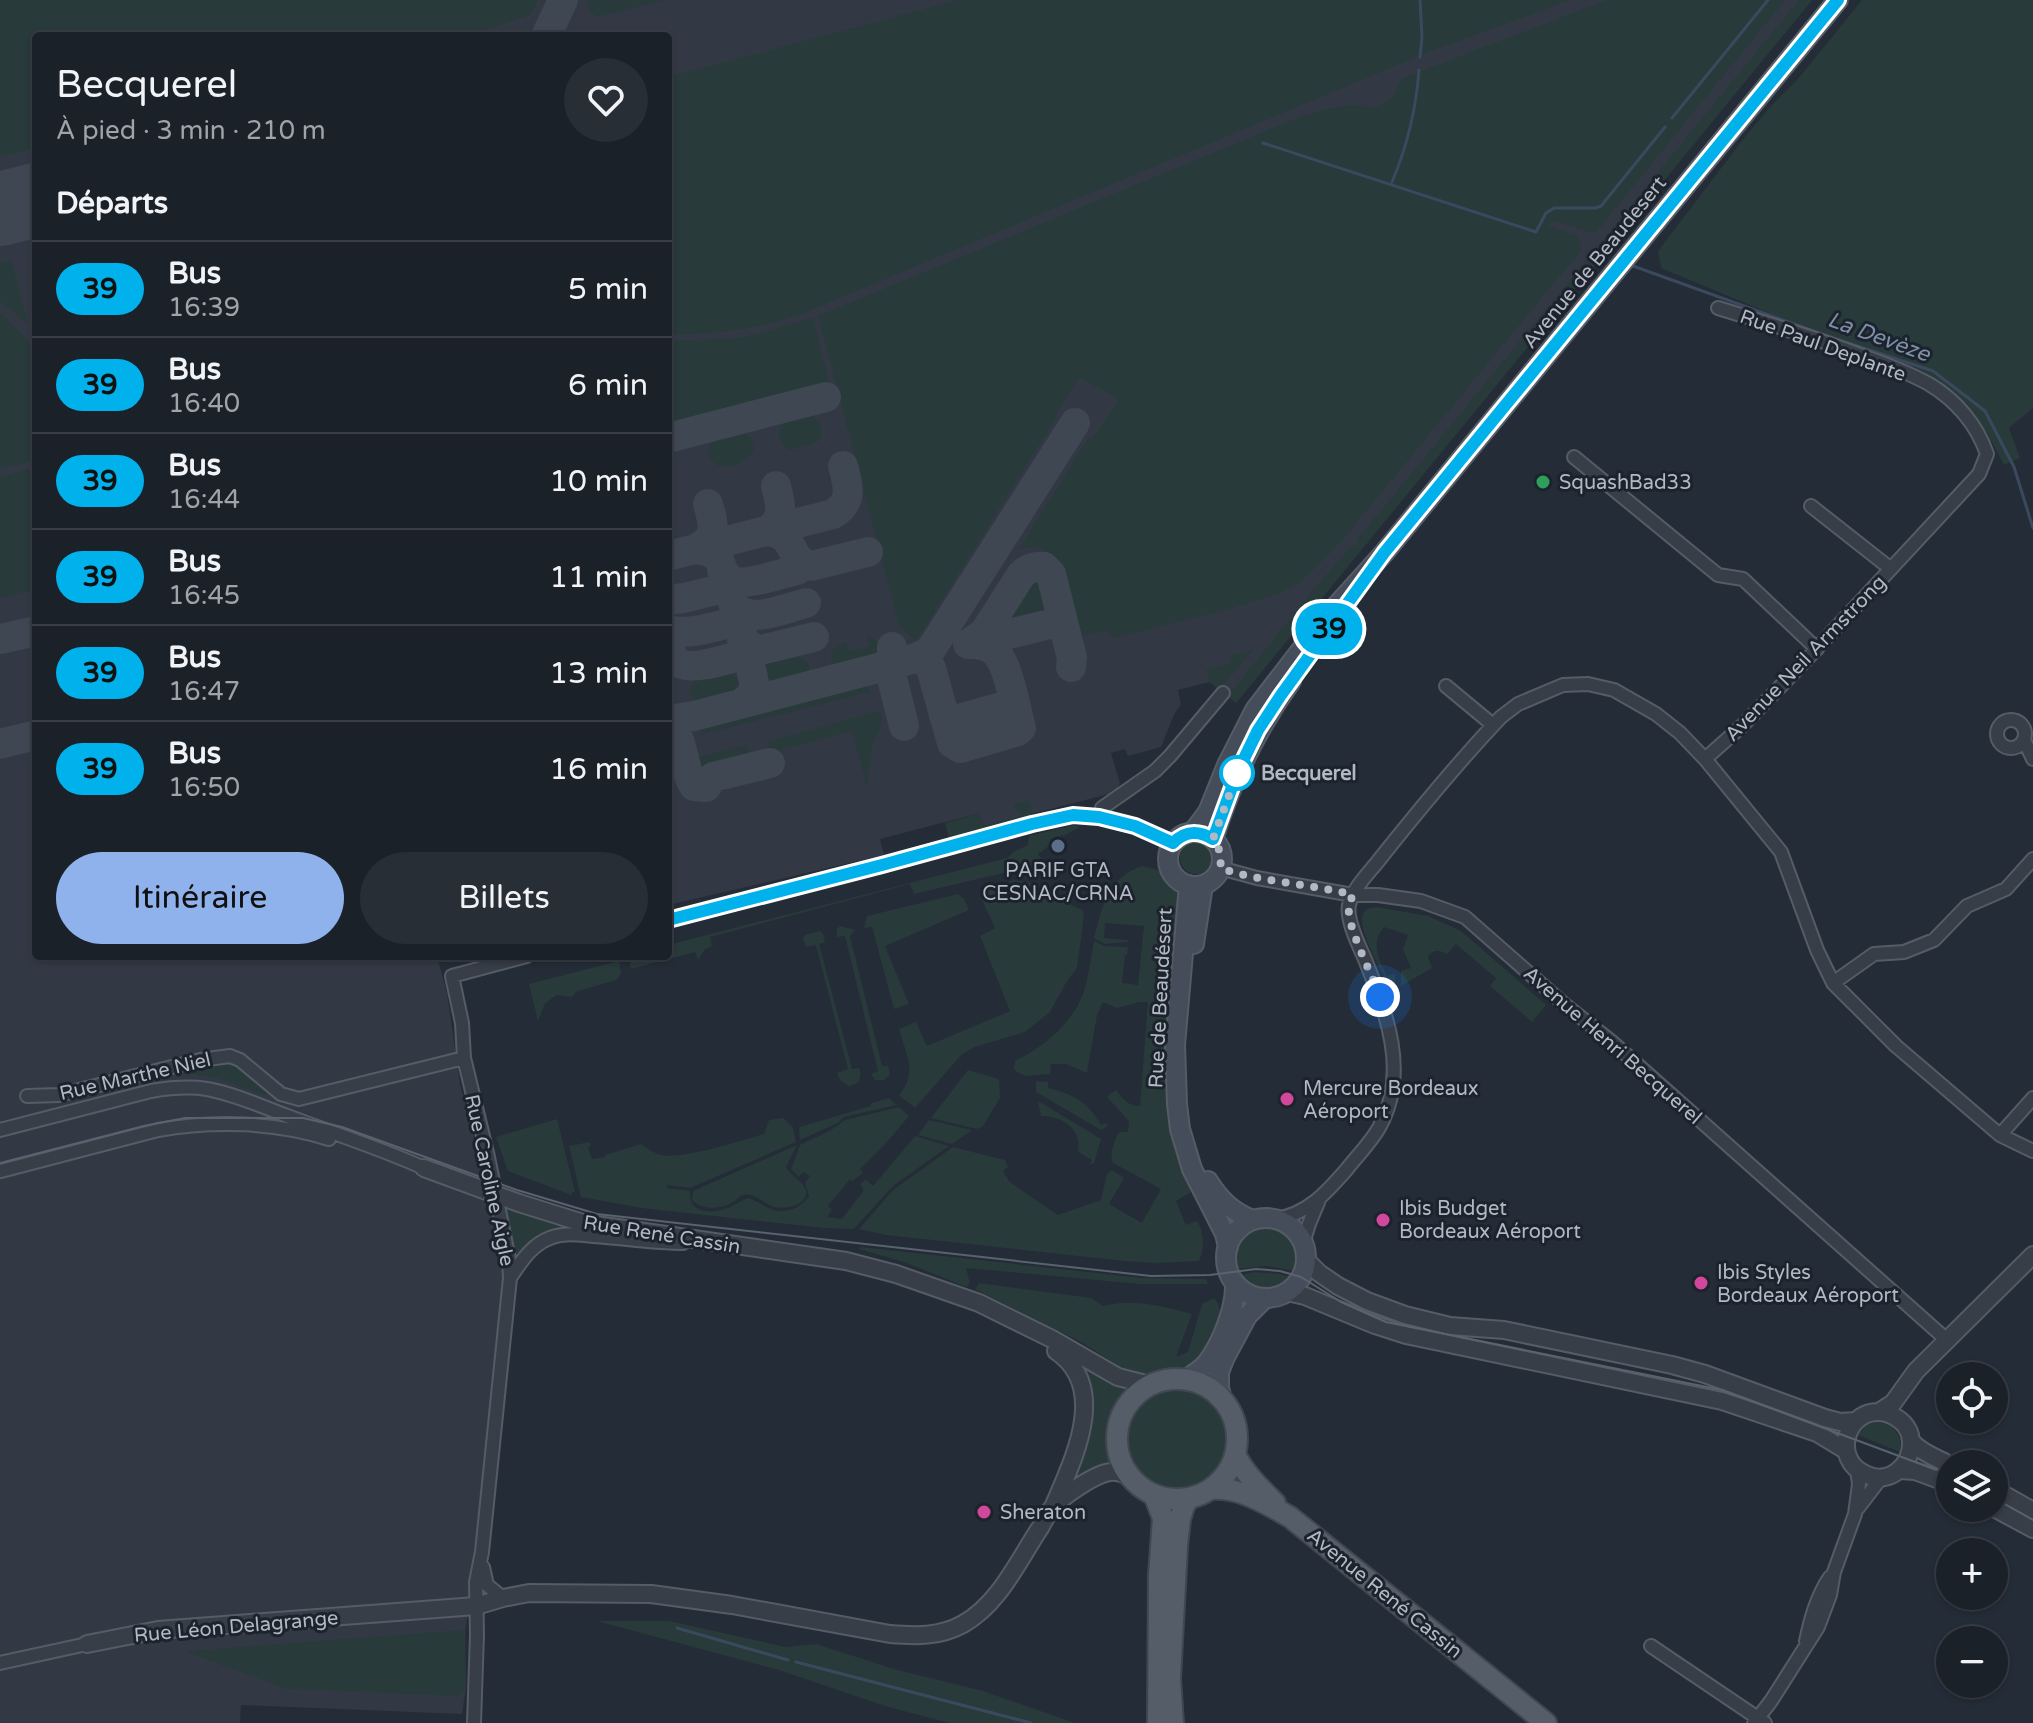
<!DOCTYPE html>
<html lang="fr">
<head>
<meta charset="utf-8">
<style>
	:root { --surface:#1b2129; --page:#282e35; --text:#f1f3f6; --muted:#a0a3a8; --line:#393e46; --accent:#8fb2ec }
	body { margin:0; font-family:"Varela Round",sans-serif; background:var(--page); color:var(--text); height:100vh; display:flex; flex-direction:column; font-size:30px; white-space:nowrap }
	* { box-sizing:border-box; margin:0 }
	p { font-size:26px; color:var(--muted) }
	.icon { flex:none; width:44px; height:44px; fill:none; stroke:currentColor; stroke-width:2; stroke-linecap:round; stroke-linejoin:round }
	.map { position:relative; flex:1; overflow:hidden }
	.side { position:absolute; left:32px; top:32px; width:640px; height:928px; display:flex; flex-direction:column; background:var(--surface); border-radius:8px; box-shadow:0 2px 6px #0004,0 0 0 2px var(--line) }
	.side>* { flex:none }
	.badge { padding:0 16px; border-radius:26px; font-size:28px; line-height:52px }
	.fabs { position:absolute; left:1936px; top:1362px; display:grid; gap:16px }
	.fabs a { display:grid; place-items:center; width:72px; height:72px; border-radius:50%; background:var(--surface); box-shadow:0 2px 6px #0004,0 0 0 2px var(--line); font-size:40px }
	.you { position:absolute; width:40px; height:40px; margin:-20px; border:6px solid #fff; border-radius:50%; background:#1a73e8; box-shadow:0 0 0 12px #1a73e833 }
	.map>.badge { position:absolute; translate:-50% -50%; box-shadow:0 0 0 4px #fff }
	h2 { padding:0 24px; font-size:30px; line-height:72px }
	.round { display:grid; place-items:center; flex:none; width:84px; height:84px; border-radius:42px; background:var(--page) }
	.headline { display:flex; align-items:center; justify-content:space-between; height:136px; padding:0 24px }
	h1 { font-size:38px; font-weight:600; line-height:60px }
	.button { display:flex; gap:16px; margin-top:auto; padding:16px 24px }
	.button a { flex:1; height:92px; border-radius:48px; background:var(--accent); color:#111; font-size:32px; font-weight:600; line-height:92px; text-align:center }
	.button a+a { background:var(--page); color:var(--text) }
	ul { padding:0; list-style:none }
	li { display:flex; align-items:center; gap:24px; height:96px; padding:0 24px; border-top:2px solid var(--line) }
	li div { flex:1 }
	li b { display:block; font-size:30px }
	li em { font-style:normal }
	li .badge { min-width:88px; font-weight:700; text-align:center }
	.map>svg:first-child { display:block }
	.airport { fill:#323945 }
	.green { fill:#293a3a }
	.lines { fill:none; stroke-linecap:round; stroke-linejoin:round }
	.stream { stroke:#3b495f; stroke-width:3 }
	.taxiway { stroke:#3f4753; stroke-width:30 }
	.runway { stroke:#3f4753; stroke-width:74 }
	.minor-casing { stroke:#555c66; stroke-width:16 }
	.tertiary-casing { stroke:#555c66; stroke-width:20 }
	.secondary-casing { stroke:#555c66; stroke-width:22 }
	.primary-casing { stroke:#404751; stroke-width:24 }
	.minor { stroke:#373e48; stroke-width:12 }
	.tertiary { stroke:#373e48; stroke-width:16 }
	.secondary { stroke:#464d5a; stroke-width:18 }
	.primary { stroke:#555d68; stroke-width:20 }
	.tram { stroke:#5a626f; stroke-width:2 }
	.line-casing { stroke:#fff; stroke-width:18 }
	.line { stroke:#00b1eb; stroke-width:12 }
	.walk { stroke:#b2b9c4; stroke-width:8; stroke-dasharray:0 14.4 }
	.leisure-dot { fill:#2e9e5b; stroke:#1d232d; stroke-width:3 }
	.stop-dot { fill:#fff; stroke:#00b1eb; stroke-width:4 }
	.service-dot { fill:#5c6f8a; stroke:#1d232d; stroke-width:3 }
	.hotel-dot { fill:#d1479c; stroke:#1d232d; stroke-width:3 }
	.labels { text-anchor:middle; stroke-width:6; stroke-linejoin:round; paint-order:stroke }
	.street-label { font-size:20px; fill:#b2b9c4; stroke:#1d232d }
	.poi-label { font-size:20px; fill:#b2b9c4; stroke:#1d232d; text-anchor:start }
	.stop-label { font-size:20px; font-weight:bold; fill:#b2b9c4; stroke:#1d232d; text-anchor:start }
	.water-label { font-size:22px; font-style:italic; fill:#7d8fa9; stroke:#1d232d }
</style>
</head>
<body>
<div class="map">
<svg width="2033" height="1723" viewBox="0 0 2033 1723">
	<rect width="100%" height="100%" fill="#242c37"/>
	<!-- airport -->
	<path class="airport" d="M0,0H1812L1236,703L1210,682L1178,690L1181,704L1174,715L1161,747L1128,756L1125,749L1111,753L1120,783L1117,792L984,826L976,814L880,839L884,855L668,905V36H36V956H437L447,993L460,1084L506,1259L473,1584L465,1631L466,1687L462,1714L241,1705L240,1723H0Z"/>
	<!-- green -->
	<path class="green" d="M0,0H538L530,15L500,25L460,36H36V148L0,157Z
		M587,0H664L597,17L591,12Z
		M958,0H1571L1431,51L794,317C751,330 713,334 668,335V77Z
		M1607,0H1785L1596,232H1590L1551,220L1549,226L1578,235L1582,249L1344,538L1312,571L1295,585L1281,593L1240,606L1114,638L1108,631L1077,637L1073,630L1053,555L1038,547L1019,549L1089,437L1093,438L1119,399L1079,377L1055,416L1056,418L916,641L899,626L818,316L1300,117C1325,110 1348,101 1374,108L1393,97L1401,79Z
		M1799,0H1812L1236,703L1228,696L1315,588L1352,545L1355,547L1358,544L1356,541Z
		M1862,0H2033V408L2009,428L2020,458L2004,465L1986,431L1960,401L1926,374L1888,356L1774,315L1661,268L1658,251L1748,133L1772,105L1798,79Z
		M11,260L28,324L0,301V263Z
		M0,313L22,334L36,353V460L0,469Z
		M813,318L830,384L668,425V341L741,338Z
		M808,414L819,421C828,446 808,445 789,450C779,444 774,429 787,421C792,417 801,415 808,414Z
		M739,432C772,442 743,471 720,466C716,465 712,462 710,458C700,440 727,435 739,432Z
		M36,467V589L0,598V477Z
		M1033,572L1040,573L1046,579L1052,609L1046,617L1010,625L1007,622L1006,613L1028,576Z
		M867,636L873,638L880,646L879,653L875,660L842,669L834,665C827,653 833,645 846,642L849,652L870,646Z
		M1254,649L1219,690L1210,682L1206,670L1231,663L1230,656Z
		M797,655C845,677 734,706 765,663Z
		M727,672C757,689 724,700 707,704C691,707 683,688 696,680C705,676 718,674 727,672Z
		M859,681L865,684L870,692L700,735L702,723Z
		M876,712L881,713L882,723L872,746L867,787L852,731L770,753L768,741Z
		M747,745L750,758L707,770L700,767L699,757Z
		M1028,800L1034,816L949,838L945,823L980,813L984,826L1021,816L1019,810H1016L1014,804Z
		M1074,825L1080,827L1063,836L1061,834V837L1038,854L1043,861L1035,870L1024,868L914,894L910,884L710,937L712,946L705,949L698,960L695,952L631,969L629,956H668V945L1007,858L1015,851L1028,845L1029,836Z
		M1180 858a16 16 0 1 1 32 0a16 16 0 1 1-32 0Z
		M1142,866C1162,871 1171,872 1181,891L1176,1144L1191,1192L1176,1201L1186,1225L1197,1221C1204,1232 1205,1249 1199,1261L1154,1263L1125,1261L886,1235L859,1229L893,1190L953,1147L1005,1160L1008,1167L1003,1171L1009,1181L1018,1188L1058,1215L1101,1200L1107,1174L1112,1170L1124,1178L1109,1204L1142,1223L1161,1189L1113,1163C1109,1153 1114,1142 1119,1132H1128L1129,1121L1107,1097L1116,1090C1123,1099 1128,1106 1140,1106L1148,1002H1140L1117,1008L1103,1002L1097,1015L1087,1073L1066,1064H1051L1050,1074L1025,1076L1014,1070L1015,1061C1044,1047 1074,1022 1084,991C1089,975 1091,957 1094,941L1104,946L1128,947L1127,955H1125L1122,983L1138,985L1144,926L1105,923L1104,938L1128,940V942L1105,944L1094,938C1103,905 1107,878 1142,866Z
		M1014,880L1037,884V890L1082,910L1084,915L1077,968L1067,981L1050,1012L1025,1032L975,1047L962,1054L915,1108L899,1095C918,1072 906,1055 899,1029L916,1022L927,1046L1010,1011L980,936L995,928L983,902L982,890Z
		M958,894L964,899L969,910L885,946L909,1004L894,1009L872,927L864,928L867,916Z
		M1376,907L1428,916L1461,931L1546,1005L1532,1022L1490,986L1496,978L1456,944L1447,954C1440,950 1432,949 1428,957L1432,968L1401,986V971L1411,968L1403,949L1408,935L1384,927C1370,944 1379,959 1387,976L1395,973V983L1391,988C1383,975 1359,931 1362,917C1364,909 1369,908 1376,907Z
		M840,926L855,930L850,936L882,1066H888L890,1074L884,1080H875L871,1074L878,1071L845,936L837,937V929Z
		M820,931L823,934L825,942L819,944L852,1069L859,1068C863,1078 858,1085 848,1086L840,1080L837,1073L848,1069L816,945L806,947L803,939L805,935Z
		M619,961L621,974L616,980L575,992V994L571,997L557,995L545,1003L538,1021L529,984Z
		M232,1062L267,1092L265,1095L217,1078L185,1073Z
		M968,1070L999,1079L1000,1098L983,1126L977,1129L931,1118Z
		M1036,1081L1048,1082V1088C1075,1095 1087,1101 1101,1125L1107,1123L1108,1126L1101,1130L1036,1092Z
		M889,1098L897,1105L844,1117L838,1123L800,1140L799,1127L871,1106V1103Z
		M1038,1101L1101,1139L1094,1163L1089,1164L1092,1160L1078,1152C1082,1128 1062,1116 1041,1116Z
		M899,1107L909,1116L887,1142L860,1169L863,1173L852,1181L850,1179L828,1206L832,1210L827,1217L842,1219L864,1190L860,1184L866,1180L873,1186L915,1136L949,1146L893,1186L854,1229L824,1228L642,1208L581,1197L569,1146L590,1142L591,1146L588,1148L592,1159L605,1157V1155L641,1144C646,1147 652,1152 658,1154C677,1162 742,1140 764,1134L769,1120L783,1118L793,1128L796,1142L690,1188L667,1185V1188L690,1191C688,1215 714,1214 730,1207C737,1204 742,1200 748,1198C757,1201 765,1207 773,1210C787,1214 802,1207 809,1196L805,1183L810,1176L803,1172L799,1177L791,1169L800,1145L831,1130L845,1120Z
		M557,1119L575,1192H572L571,1195L508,1171L496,1137Z
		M929,1120L972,1130L952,1144L918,1135Z
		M797,1145L786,1167C790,1175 810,1185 806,1196C802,1207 781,1210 772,1206C763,1203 754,1192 743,1195C739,1196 737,1200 733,1202C721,1209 702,1211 692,1200L693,1191Z
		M502,1204L584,1229C549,1231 536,1229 514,1260Z
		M1266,1226C1292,1230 1302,1247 1295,1271L1267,1266L1237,1269C1229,1247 1244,1228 1266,1226Z
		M860,1247L1142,1278L1206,1279L1208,1284H1140L966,1268L970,1283L966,1287L907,1263L859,1249Z
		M1255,1272L1279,1274L1292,1277C1276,1297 1254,1292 1239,1275Z
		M979,1283L1091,1298L1103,1306C1132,1298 1163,1306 1192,1314L1176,1357L1188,1352L1202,1304L1214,1298L1218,1303L1221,1315L1201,1354L1194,1361L1187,1366L1146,1374L1125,1370L1083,1343L975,1289Z
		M1076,1362L1125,1386L1126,1391C1108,1411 1103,1434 1110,1461L1106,1463L1107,1467L1070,1484L1083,1443Z
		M1126 1439a50 50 0 1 1 100 0a50 50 0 1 1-100 0Z
		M1877,1422C1894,1424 1903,1435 1900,1452L1858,1435L1866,1425Z
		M597,1621H669L786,1647L816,1644L894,1669L983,1691L1075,1723H949L885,1706L779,1670Z
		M464,1630L466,1687L458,1696L286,1689L185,1651Z"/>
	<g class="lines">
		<!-- stream -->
		<path class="stream" d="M1420,0L1422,37L1420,57
			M1672,118L1768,0
			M1263,143L1536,232L1546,213L1554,208H1595L1601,206L1665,127
			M1392,182C1407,147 1416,109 1419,70
			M1633,266L1839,340L1933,371L1985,411L2014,467L2033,528
			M677,1628L788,1660
			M796,1662L1031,1723"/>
		<!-- taxiway -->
		<path class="taxiway" d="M546,36L563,0
			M668,438L826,397
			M767,531C799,535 785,558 811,566L868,552
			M767,531C785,519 781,505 776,486
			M695,549C704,550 712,551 718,558C724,566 753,672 754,684C754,694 748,699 740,704
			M695,549C718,538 714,525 708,504
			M668,556L833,514C854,502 848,485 843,466
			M722,570C725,573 727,577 731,580C743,587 783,573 797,570
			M668,600L684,598L728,587
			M734,606C750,625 785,608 806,603
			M668,630C690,636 716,626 738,621
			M0,639L36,631
			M742,639L754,649L761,650L814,637
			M668,643C670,649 671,657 676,661C689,673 730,658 746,654
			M968,644L984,633L1021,575C1028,568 1034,566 1044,567L1051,574L1072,658L1071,667
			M968,644L1050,624L1058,620L1060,611
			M892,647V678L904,726
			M916,658H922L931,668L952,743L960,748L1018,731L1021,728C1016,710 1009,667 997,654C990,645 978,644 968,644
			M944,716L949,719L955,720L1009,705L1014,700
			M668,720L694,716L916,658L930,651L1075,423
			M668,724C686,739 681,767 694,786L706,787L713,777L770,763
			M0,744L36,735"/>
		<!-- runway -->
		<path class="runway" d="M0,209L36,200"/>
		<defs>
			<path id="minor" d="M1574,457L1718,575L1743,579L1817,649
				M1811,506L1891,569
				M1446,686L1493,725
				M1997 734a14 14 0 1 1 28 0a14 14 0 1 1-28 0Z
				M2024,740L2033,759
				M1705,759L1743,725L1808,658L1979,474L1987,454C1977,425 1956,400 1929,384C1907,372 1883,363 1860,355C1814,337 1766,323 1718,308
				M1101,817L1102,808L1155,771L1170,756L1223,693
				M1220,868L1257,878L1353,895H1378L1421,901L1465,917L1564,1004L1612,1042L1948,1341
				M668,920L1032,824C1046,820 1061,816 1076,815C1110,814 1142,830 1173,843
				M1833,983L1874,954L1904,952L1934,940L1967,906L2006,889L2033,859
				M27,1096L59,1095L200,1060L230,1056L240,1060L281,1094L299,1099L464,1058
				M0,1130L151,1091C169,1088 188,1086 207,1089C235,1094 263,1107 290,1117C335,1134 380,1148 424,1168
				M2000,1135L2033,1098
				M1,1171L158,1130C214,1120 275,1122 329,1139
				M1275,1219C1307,1215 1327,1192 1347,1169C1358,1155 1372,1141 1380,1126C1410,1070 1385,1010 1364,957C1358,944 1346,919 1349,905C1353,888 1369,873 1379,860C1418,811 1458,762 1501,717L1518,704L1563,685L1588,684L1614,690L1656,714L1680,733L1705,759L1781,852L1817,950L1833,983L1896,1046L2000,1135L2033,1151
				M1303,1243L1309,1224L1319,1200
				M510,1278C521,1262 531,1245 550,1238C563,1232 580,1235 594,1236C624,1238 653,1243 683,1243
				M1858,1508L1881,1478
				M483,1567L487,1585L503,1598
				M1806,1641C1811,1618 1817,1596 1830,1577
				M1651,1646L1765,1723
				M0,1663L87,1644
				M474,1723L477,1635L476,1582L482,1552L510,1278L509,1259L488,1157L464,1058L462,1023L452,976L527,956
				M1754,1723L1771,1701L1818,1627L1830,1595L1834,1572L1855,1514L1859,1484L1857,1470"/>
			<path id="tertiary" d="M424,1168L519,1203L583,1223L846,1261L896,1274L979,1303L1052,1339L1118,1377L1150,1385
				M1306,1260L1319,1273L1338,1286L1367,1301L1405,1315L1450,1326L1504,1330L1672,1365L1705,1374L1825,1418L1840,1422L1856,1421
				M1287,1292L1305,1296L1375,1325L1406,1335L1722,1401L1817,1433L1845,1450
				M1879,1412L1893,1403L1916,1371L2033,1255
				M1911,1441C1912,1464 1891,1485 1867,1475C1829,1460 1847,1404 1886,1413C1895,1416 1905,1422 1909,1432C1912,1439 1908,1437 1913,1443C1922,1453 1939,1459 1950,1465
				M1900,1470L1915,1471L1950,1484
				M1994,1489L2033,1511
				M1054,1505C1073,1460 1110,1387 1056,1351
				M1994,1508L2033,1529
				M87,1644L158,1630L476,1606L503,1598L529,1593L651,1594L732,1605L890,1634C915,1636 940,1637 963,1624C999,1604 1018,1561 1040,1528C1044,1521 1048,1512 1053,1507C1063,1496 1096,1473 1111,1472C1117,1471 1124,1474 1129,1476"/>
			<path id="secondary" d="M1193,832L1208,812L1227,765L1255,710L1328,615L1384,553L1838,0
				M1168 859a27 27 0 1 1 54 0a27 27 0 1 1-54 0Z
				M1213,839C1231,782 1256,730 1291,681
				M1189,885L1175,1045L1177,1104L1180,1129L1192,1169L1225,1234L1228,1247
				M1194,944L1203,885
				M1208,1181C1220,1200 1232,1212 1253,1220
				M1226 1258a40 40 0 1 1 80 0a40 40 0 1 1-80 0Z
				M1186,1379C1193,1375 1201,1370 1207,1363C1222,1343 1236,1308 1235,1283
				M1222,1399L1219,1388V1372L1225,1357L1247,1316L1265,1298"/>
			<path id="primary" d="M1117 1439a60 60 0 1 1 120 0a60 60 0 1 1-120 0Z
				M1235,1454C1244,1473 1260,1488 1275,1503
				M1211,1489C1240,1487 1265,1503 1290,1517L1546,1723
				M1154,1495L1163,1518L1159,1576L1158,1723
				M1173,1723L1170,1679L1177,1546L1180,1519L1184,1506L1189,1498"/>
		</defs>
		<!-- minor casing -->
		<use href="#minor" class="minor-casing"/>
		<!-- tertiary casing -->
		<use href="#tertiary" class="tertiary-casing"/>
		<!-- secondary casing -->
		<use href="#secondary" class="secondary-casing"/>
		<!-- primary casing -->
		<use href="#primary" class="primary-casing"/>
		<!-- minor -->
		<use href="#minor" class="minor"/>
		<!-- tertiary -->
		<use href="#tertiary" class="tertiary"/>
		<!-- secondary -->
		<use href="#secondary" class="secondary"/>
		<!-- primary -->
		<use href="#primary" class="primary"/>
		<!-- tram -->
		<path class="tram" d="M0,1163L144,1126L185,1118H303L342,1127L517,1190L597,1214L1151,1276L1210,1275L1256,1269L1280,1271L1301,1277L1341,1302L1386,1322L1722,1390L1950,1475
			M1994,1498L2033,1520"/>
	</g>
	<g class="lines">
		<defs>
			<path id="line" d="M668,920L882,865L1032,824L1073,815L1099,817L1135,826L1173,843C1185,831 1198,830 1213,839L1238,771L1258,730L1281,695L1384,553L1838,0"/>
		</defs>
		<!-- line casing -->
		<use href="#line" class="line-casing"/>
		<!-- line -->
		<use href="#line" class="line"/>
		<!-- walk -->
		<path class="walk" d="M1237,773L1238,771L1213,839C1220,849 1222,856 1220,868C1263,883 1309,883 1353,895C1351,899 1349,903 1349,907C1346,926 1373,976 1380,997"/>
	</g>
	<!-- markers -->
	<circle class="leisure-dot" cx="1543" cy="482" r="8"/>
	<circle class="stop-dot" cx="1237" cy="773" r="16"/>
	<circle class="service-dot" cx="1058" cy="846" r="8"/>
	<g class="hotel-dot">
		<circle cx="1287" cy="1099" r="8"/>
		<circle cx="1383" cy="1220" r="8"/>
		<circle cx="1701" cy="1283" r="8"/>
		<circle cx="984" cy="1512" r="8"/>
	</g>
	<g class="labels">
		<!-- street labels -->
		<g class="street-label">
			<text transform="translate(1594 262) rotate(-51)" y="7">Avenue de Beaudesert</text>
			<text transform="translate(1823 345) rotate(20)" y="7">Rue Paul Deplante</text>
			<text transform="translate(1805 658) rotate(-46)" y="7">Avenue Neil Armstrong</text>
			<text transform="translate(1160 998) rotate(-87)" y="7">Rue de Beaudésert</text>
			<text transform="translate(1613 1045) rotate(41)" y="7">Avenue Henri Becquerel</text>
			<text transform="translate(135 1076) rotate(-13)" y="7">Rue Marthe Niel</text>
			<text transform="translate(490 1180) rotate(78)" y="7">Rue Caroline Aigle</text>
			<text transform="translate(662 1234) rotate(9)" y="7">Rue René Cassin</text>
			<text transform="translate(1385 1593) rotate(39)" y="7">Avenue René Cassin</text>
			<text transform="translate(236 1626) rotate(-5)" y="7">Rue Léon Delagrange</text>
		</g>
		<!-- poi labels -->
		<g class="poi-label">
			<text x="1559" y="489">SquashBad33</text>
			<text x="1058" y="877" text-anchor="middle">PARIF GTA<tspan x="1058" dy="23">CESNAC/CRNA</tspan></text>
			<text x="1303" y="1095">Mercure Bordeaux<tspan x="1303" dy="23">Aéroport</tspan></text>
			<text x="1399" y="1215">Ibis Budget<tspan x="1399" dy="23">Bordeaux Aéroport</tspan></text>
			<text x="1717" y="1279">Ibis Styles<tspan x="1717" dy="23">Bordeaux Aéroport</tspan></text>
			<text x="1000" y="1519">Sheraton</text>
		</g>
		<!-- stop labels -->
		<g class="stop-label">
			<text x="1261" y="780">Becquerel</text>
		</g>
		<!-- water labels -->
		<g class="water-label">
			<text transform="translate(1879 336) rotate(20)" y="8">La Devèze</text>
		</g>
	</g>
</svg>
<div class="fabs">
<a><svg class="icon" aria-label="locate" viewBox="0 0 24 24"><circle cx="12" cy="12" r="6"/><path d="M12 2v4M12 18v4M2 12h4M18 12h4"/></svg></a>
<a><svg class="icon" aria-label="layers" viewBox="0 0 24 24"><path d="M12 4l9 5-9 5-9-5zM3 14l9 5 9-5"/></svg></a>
<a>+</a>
<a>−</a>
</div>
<div class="you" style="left:1380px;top:997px"></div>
<b class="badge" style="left:1329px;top:629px;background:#00b1eb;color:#111">39</b>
<section class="side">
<div class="headline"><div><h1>Becquerel</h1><p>À pied · 3 min · 210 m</p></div><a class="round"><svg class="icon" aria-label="heart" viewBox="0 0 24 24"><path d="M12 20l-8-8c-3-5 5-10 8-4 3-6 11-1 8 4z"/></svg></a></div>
<h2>Départs</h2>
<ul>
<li><span class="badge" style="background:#00b1eb;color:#111">39</span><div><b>Bus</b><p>16:39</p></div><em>5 min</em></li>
<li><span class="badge" style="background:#00b1eb;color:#111">39</span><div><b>Bus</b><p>16:40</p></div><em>6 min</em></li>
<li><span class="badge" style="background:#00b1eb;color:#111">39</span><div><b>Bus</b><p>16:44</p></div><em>10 min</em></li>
<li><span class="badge" style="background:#00b1eb;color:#111">39</span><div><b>Bus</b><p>16:45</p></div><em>11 min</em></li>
<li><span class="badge" style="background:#00b1eb;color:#111">39</span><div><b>Bus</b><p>16:47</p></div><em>13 min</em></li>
<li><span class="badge" style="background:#00b1eb;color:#111">39</span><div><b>Bus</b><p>16:50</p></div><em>16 min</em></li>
</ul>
<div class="button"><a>Itinéraire</a><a>Billets</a></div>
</section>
</div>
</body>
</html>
